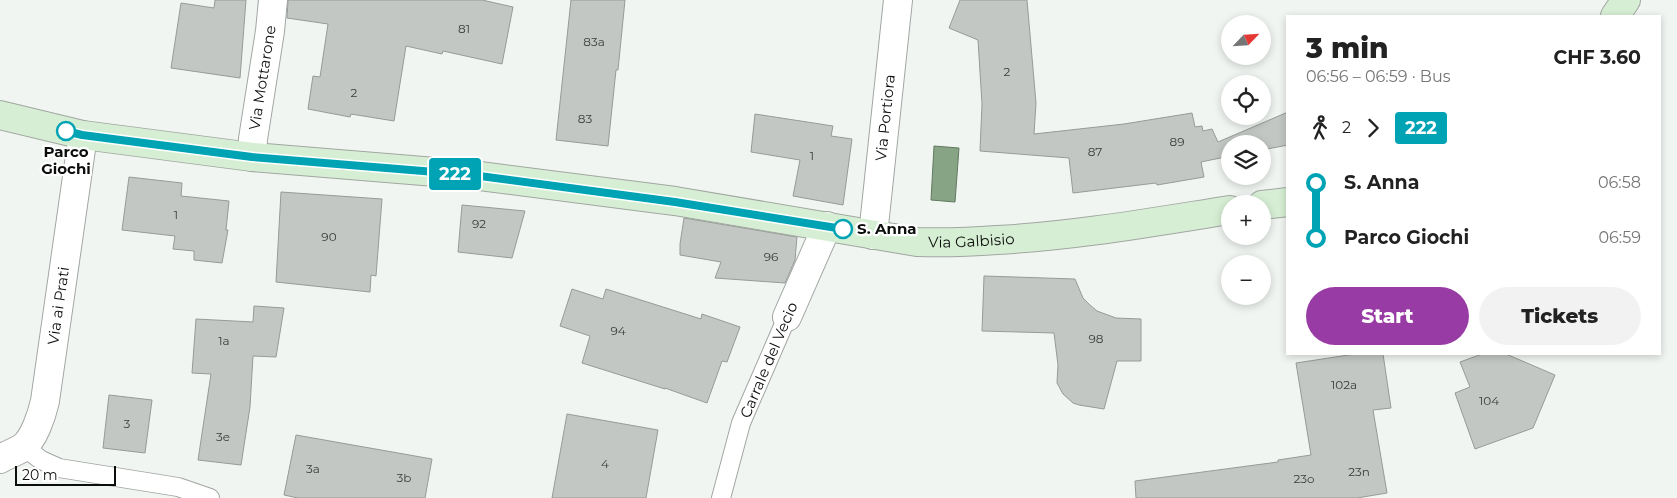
<!DOCTYPE html>
<html lang="en">
<head>
<meta charset="utf-8">
<style>
	:root { --surface:#fff; --page:#f2f2f2; --text:#222; --muted:#767676; --accent:#983ba4 }
	body { margin:0; font-family:Montserrat,sans-serif; background:var(--page); color:var(--text); height:100vh; display:flex; flex-direction:column; font-size:19px; white-space:nowrap }
	* { box-sizing:border-box; margin:0 }
	p { font-size:16px; color:var(--muted) }
	.icon { flex:none; width:28px; height:28px; fill:none; stroke:currentColor; stroke-width:2; stroke-linecap:round; stroke-linejoin:round }
	.map { position:relative; flex:1; overflow:hidden }
	.side { position:absolute; left:1286px; top:15px; width:375px; height:340px; display:flex; flex-direction:column; background:var(--surface); border-radius:0px; box-shadow:0 2px 8px #0003 }
	.side>* { flex:none }
	.badge { padding:0 10px; border-radius:4px; font-size:18px; line-height:32px }
	.needle { width:32px; rotate:65deg }
	.controls { position:absolute; left:1221px; top:15px; display:grid; gap:10px }
	.controls a { display:grid; place-items:center; width:50px; height:50px; border-radius:50%; background:var(--surface); box-shadow:0 2px 8px #0003; font-size:25px }
	.scale { position:absolute; left:15px; bottom:12px; width:101px; box-sizing:border-box; padding-left:5px; border:2px solid #0c0e0c; border-top:0; font-size:14px; line-height:18px; white-space:nowrap; color:#0c0e0c; -webkit-text-stroke:4px #fff; paint-order:stroke }
	.map>.badge { position:absolute; translate:-50% -50%; box-shadow:0 0 0 2px #fff }
	.legs { display:flex; align-items:center; gap:8px; height:55px; padding:0 20px; font-size:16px }
	.legs p { margin-inline-start:auto }
	.headline { display:flex; align-items:center; justify-content:space-between; height:85px; padding:0 20px }
	h1 { font-size:28px; font-weight:800; line-height:38px }
	.cta { display:flex; gap:10px; margin-top:auto; padding:10px 20px }
	.cta a { flex:1; height:58px; border-radius:30px; background:var(--accent); color:#fff; font-size:20px; font-weight:800; line-height:58px; text-align:center }
	.cta a+a { background:var(--page); color:var(--text) }
	ul { padding:0 20px; list-style:none }
	li { display:flex; align-items:center; gap:18px; height:55px; font-size:19px }
	li i { display:grid; place-items:center; width:8px; height:100%; margin:0 6px; background:currentColor }
	li i::after { content:''; width:12px; height:12px; margin:-6px; border:4px solid; border-radius:50%; background:var(--surface) }
	li p { margin-inline-start:auto }
	li:first-child i { background:linear-gradient(#0000 50%,currentColor 0) }
	li:last-child i { background:linear-gradient(currentColor 50%,#0000 0) }
	.map>svg:first-child { display:block }
	.water { fill:#87a584; stroke:#627860 }
	.building { fill:#c3c7c3; stroke:#979b97 }
	.lines { fill:none; stroke-linecap:round; stroke-linejoin:round }
	.lane-casing { stroke:#a2a6a2; stroke-width:20 }
	.street-casing { stroke:#a2a6a2; stroke-width:30 }
	.secondary-casing { stroke:#a2a6a2; stroke-width:30 }
	.lane { stroke:#fff; stroke-width:18 }
	.street { stroke:#fff; stroke-width:28 }
	.secondary { stroke:#d6efd4; stroke-width:28 }
	.line-1-casing { stroke:#fff; stroke-width:11 }
	.line-1 { stroke:#00a3b4; stroke-width:8 }
	.stop-1-dot { fill:#fff; stroke:#00a3b4; stroke-width:2.5 }
	.labels { text-anchor:middle; stroke-width:4.5; stroke-linejoin:round; paint-order:stroke }
	.number-label { font-size:12px; fill:#3a3c3a }
	.street-label { font-size:15px; fill:#0c0e0c; stroke:#fff }
	.stop-label { font-size:15px; font-weight:bold; fill:#0c0e0c; stroke:#fff }
</style>
</head>
<body>
<div class="map">
<svg width="1677" height="498" viewBox="0 0 1677 498">
	<rect width="100%" height="100%" fill="#f1f5f1"/>
	<!-- water -->
	<path class="water" d="M934,146L959,148L955,202L931,200Z"/>
	<!-- building -->
	<path class="building" d="M215,0H246L240,78L171,68L181,3L214,8Z
		M288,0H482L513,7L502,64L443,51L442,54L406,46L394,121L351,114L350,117L308,109L313,76L320,77L328,24L287,18Z
		M571,0H625L618,70H616L608,146L556,140Z
		M960,0H1027L1036,103L1034,134L1124,124L1192,113L1195,127L1202,126L1203,131L1212,129L1218,142L1288,112V145L1262,150V144H1230V156L1201,162L1204,177L1157,185L1156,183L1073,193L1069,158L980,151L982,104L978,40L949,28Z
		M755,114L833,126L831,136L852,139L843,205L793,196L800,160L751,152Z
		M129,177L182,183L181,196L229,201L226,230H228L222,263L194,260V251L173,249L175,236L122,230Z
		M281,192L382,199L376,276L371,275L370,292L276,282Z
		M462,205L525,211L512,258L458,252Z
		M684,218L797,237L795,260L785,283L715,278L721,262L680,255V244Z
		M984,276L1075,279L1083,298L1090,305L1097,311L1116,318L1141,319V361H1117L1104,409L1079,405L1073,403L1063,394L1057,383L1058,365L1054,333L982,331Z
		M572,289L603,299L606,289L701,319L702,314L740,327L727,362L722,361L707,403L665,388V389L582,363L590,336L560,326Z
		M254,306L284,308L276,357L253,356L250,407L241,465L198,460L211,374L192,373L196,319L253,322Z
		M1355,354H1383L1391,408L1373,410L1387,493L1357,498H1136L1135,481L1278,462V460L1311,455L1296,363Z
		M1482,354H1506L1555,375L1533,428L1475,449L1455,393L1470,387L1460,362Z
		M109,395L152,400L145,453L103,448Z
		M567,414L658,430L646,498H552Z
		M296,435L432,459L425,498H298L284,495Z"/>
	<g class="lines">
		<defs>
			<path id="lane" d="M24,447L41,460L59,468L178,487L210,498
				M721,498L741,423L787,317"/>
			<g id="street">
				<path id="s1" d="M252,157L253,139L270,31L273,0"/>
				<path id="s2" d="M873,235L898,0"/>
				<path d="M787,317L827,226"/>
				<path id="s3" d="M0,459C7,455 15,452 22,448C34,440 42,414 45,401L83,135"/>
			</g>
			<g id="secondary">
				<path d="M1615,16L1626,0"/>
				<path id="s4" d="M0,115L83,135L252,157L472,175L675,201L917,242C944,243 970,242 997,240C1075,236 1153,222 1230,210"/>
				<path d="M1262,205L1288,202"/>
			</g>
		</defs>
		<!-- lane casing -->
		<use href="#lane" class="lane-casing"/>
		<!-- street casing -->
		<use href="#street" class="street-casing"/>
		<!-- secondary casing -->
		<use href="#secondary" class="secondary-casing"/>
		<!-- lane -->
		<use href="#lane" class="lane"/>
		<!-- street -->
		<use href="#street" class="street"/>
		<!-- secondary -->
		<use href="#secondary" class="secondary"/>
	</g>
	<g class="lines">
		<defs>
			<path id="line-1" d="M66,131L82,135L252,157L472,175L675,202L843,229"/>
		</defs>
		<!-- line-1 casing -->
		<use href="#line-1" class="line-1-casing"/>
		<!-- line-1 -->
		<use href="#line-1" class="line-1"/>
	</g>
	<!-- markers -->
	<g class="stop-1-dot">
		<circle cx="66" cy="131" r="9"/>
		<circle cx="843" cy="229" r="9"/>
	</g>
	<g class="labels">
		<!-- number labels -->
		<g class="number-label">
			<text x="464" y="33">81</text>
			<text x="594" y="46">83a</text>
			<text x="1007" y="76">2</text>
			<text x="354" y="97">2</text>
			<text x="585" y="123">83</text>
			<text x="1177" y="146">89</text>
			<text x="1095" y="156">87</text>
			<text x="812" y="160">1</text>
			<text x="176" y="219">1</text>
			<text x="479" y="228">92</text>
			<text x="329" y="241">90</text>
			<text x="771" y="261">96</text>
			<text x="618" y="335">94</text>
			<text x="1096" y="343">98</text>
			<text x="224" y="345">1a</text>
			<text x="1344" y="389">102a</text>
			<text x="1489" y="405">104</text>
			<text x="127" y="428">3</text>
			<text x="223" y="441">3e</text>
			<text x="605" y="468">4</text>
			<text x="313" y="473">3a</text>
			<text x="1359" y="476">23n</text>
			<text x="404" y="482">3b</text>
			<text x="1304" y="483">23o</text>
		</g>
		<!-- street labels -->
		<g class="street-label">
			<text dy="5" stroke="none"><textPath href="#s1" startOffset="80">Via Mottarone</textPath></text>
			<text dy="5" stroke="none"><textPath href="#s2" startOffset="118">Via Portiora</textPath></text>
			<text dy="5" stroke="none"><textPath href="#s4" startOffset="981">Via Galbisio</textPath></text>
			<text dy="5" stroke="none"><textPath href="#s3" startOffset="174">Via ai Prati</textPath></text>
			<text transform="translate(769 360) rotate(-67)" y="5">Carrale del Vecio</text>
		</g>
		<!-- stop labels -->
		<g class="stop-label">
			<text x="66" y="157">Parco<tspan x="66" dy="17">Giochi</tspan></text>
			<text x="857" y="234" text-anchor="start">S. Anna</text>
		</g>
	</g>
</svg>
<div class="controls">
<a><svg class="needle" viewBox="-14 -14 28 28"><path d="M0-13l5 13h-10z" fill="#e53935"/><path d="M0 13l5-13h-10z" fill="#767676"/></svg></a>
<a><svg class="icon" aria-label="locate" viewBox="0 0 24 24"><circle cx="12" cy="12" r="6"/><path d="M12 2v4M12 18v4M2 12h4M18 12h4"/></svg></a>
<a><svg class="icon" aria-label="layers" viewBox="0 0 24 24"><path d="M12 4l9 5-9 5-9-5zM3 14l9 5 9-5"/></svg></a>
<a>+</a>
<a>−</a>
</div>
<div class="scale">20 m</div>
<b class="badge" style="left:455px;top:174px;background:#00a3b4;color:#fff">222</b>
<section class="side">
<div class="headline"><div><h1>3 min</h1><p>06:56 – 06:59 · Bus</p></div><b>CHF 3.60</b></div>
<div class="legs"><svg class="icon" aria-label="walk" viewBox="0 0 24 24"><circle cx="13" cy="4" r="2"/><path d="M13 8l-2 6 4 7M11 14l-3 7M7 12l3-4h3l4 4"/></svg>2<svg class="icon" aria-label="forward" viewBox="0 0 24 24"><path d="M9 5l7 7-7 7"/></svg><b class="badge" style="background:#00a3b4;color:#fff">222</b></div>
<ul>
<li><i style="color:#00a3b4"></i><b>S. Anna</b><p>06:58</p></li>
<li><i style="color:#00a3b4"></i><b>Parco Giochi</b><p>06:59</p></li>
</ul>
<div class="cta"><a>Start</a><a>Tickets</a></div>
</section>
</div>
</body>
</html>
